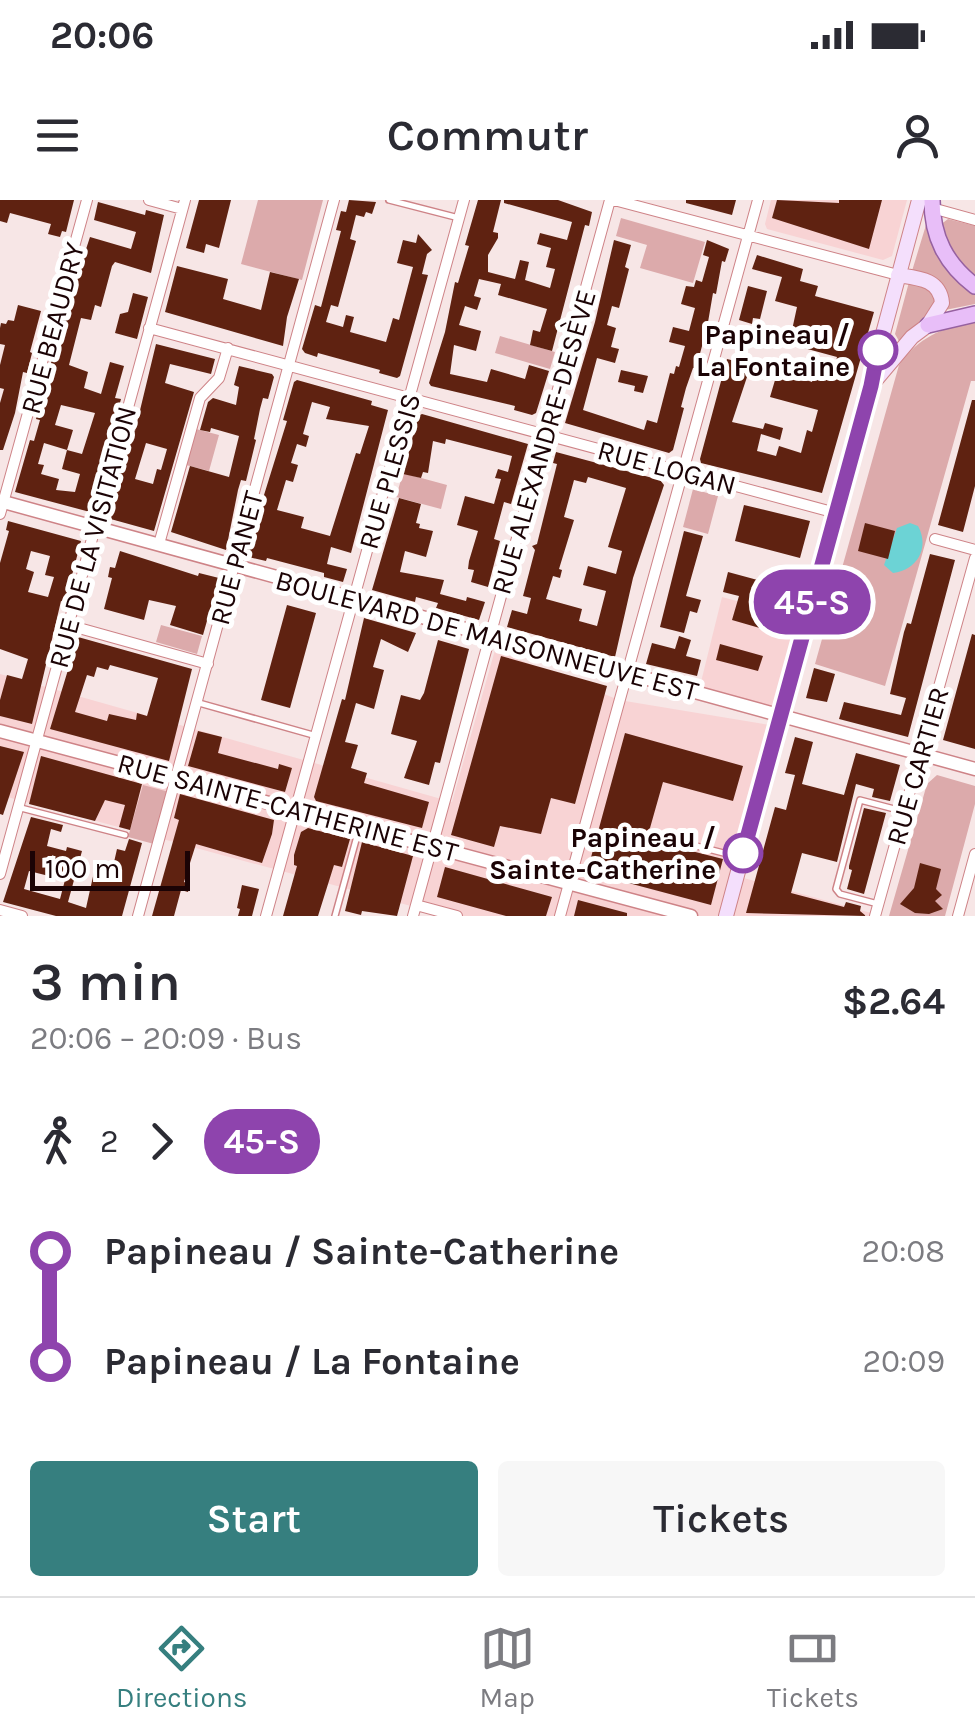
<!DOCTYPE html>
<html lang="en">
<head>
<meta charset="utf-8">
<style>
	:root { --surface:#fff; --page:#f7f7f7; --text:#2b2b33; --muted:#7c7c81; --line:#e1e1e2; --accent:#367f7f }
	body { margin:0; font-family:Karla,sans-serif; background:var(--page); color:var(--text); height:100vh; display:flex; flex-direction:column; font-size:38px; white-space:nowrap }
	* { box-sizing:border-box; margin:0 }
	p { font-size:32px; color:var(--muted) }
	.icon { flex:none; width:55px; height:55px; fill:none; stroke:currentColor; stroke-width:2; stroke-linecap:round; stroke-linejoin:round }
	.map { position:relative; height:716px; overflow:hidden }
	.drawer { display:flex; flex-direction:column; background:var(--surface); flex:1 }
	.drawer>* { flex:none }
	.badge { padding:0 20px; border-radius:32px; font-size:35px; line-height:65px }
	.scale { position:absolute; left:30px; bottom:25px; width:160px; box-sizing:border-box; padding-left:10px; border:5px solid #1b0305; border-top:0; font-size:28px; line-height:35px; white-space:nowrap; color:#1b0305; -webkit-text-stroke:8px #fff; paint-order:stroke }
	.map>.badge { position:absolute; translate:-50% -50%; box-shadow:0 0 0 5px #fff }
	.legs { display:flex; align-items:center; gap:15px; height:110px; padding:0 30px; font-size:32px }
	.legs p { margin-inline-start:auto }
	.overview { display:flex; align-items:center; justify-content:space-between; height:170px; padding:0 30px }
	h1 { font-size:55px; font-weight:600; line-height:75px }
	.cta { display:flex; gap:20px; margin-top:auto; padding:20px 30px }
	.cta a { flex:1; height:115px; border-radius:10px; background:var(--accent); color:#fff; font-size:40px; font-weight:600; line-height:115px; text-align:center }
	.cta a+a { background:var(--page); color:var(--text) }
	ul { padding:0 30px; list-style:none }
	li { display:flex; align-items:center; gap:35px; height:110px; font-size:38px }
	li i { display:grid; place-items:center; width:15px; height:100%; margin:0 12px; background:currentColor }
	li i::after { content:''; width:25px; height:25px; margin:-12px; border:8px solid; border-radius:50%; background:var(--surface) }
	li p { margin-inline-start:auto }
	li:first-child i { background:linear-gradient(#0000 50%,currentColor 0) }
	li:last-child i { background:linear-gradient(currentColor 50%,#0000 0) }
	.status { display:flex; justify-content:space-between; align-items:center; height:70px; padding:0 50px; background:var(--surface); direction:ltr }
	.status svg { height:28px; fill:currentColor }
	header { display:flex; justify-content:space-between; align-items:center; height:130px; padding:0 30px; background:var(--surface); font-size:45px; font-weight:600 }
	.dock { display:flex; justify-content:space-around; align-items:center; height:140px; border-top:2px solid var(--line); background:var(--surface); font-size:28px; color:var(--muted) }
	.dock a { display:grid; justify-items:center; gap:5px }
	.dock .selected { color:var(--accent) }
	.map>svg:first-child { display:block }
	.built { fill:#f8d3d4 }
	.green { fill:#dcaaab }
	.water { fill:#6cd3d5 }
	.building { fill:#5f2211; fill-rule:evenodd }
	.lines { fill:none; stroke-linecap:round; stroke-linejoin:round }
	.service-casing { stroke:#ce8387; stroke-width:8 }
	.minor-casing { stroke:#ce8387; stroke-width:12 }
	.tertiary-casing { stroke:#ce8387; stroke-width:15 }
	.secondary-casing { stroke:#ce8387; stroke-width:16 }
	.primary-casing { stroke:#9661a0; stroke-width:18 }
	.service { stroke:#fff; stroke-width:5 }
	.minor { stroke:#fff; stroke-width:10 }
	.tertiary { stroke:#fff; stroke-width:12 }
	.secondary { stroke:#f4dffc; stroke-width:14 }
	.primary { stroke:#e8bef8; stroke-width:15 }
	.line-1-casing { stroke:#fff; stroke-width:22 }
	.line-1 { stroke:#8e44ad; stroke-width:15 }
	.stop-1-dot { fill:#fff; stroke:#8e44ad; stroke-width:5 }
	.labels { text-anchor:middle; stroke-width:10; stroke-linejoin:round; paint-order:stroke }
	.street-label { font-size:28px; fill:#1b0305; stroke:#fff }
	.stop-label { font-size:28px; font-weight:bold; fill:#1b0305; stroke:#fff; text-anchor:end }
</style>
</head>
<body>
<div class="status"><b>20:06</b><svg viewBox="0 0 49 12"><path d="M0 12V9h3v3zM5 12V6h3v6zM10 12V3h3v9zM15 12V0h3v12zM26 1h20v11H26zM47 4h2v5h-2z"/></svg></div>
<header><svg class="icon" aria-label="menu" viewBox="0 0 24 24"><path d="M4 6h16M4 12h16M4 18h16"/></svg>Commutr<svg class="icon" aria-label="person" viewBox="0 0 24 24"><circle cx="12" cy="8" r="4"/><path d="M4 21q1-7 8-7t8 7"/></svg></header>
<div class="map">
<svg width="975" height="716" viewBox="0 0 975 716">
	<rect width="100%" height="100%" fill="#f7e6e6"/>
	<!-- built -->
	<path class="built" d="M771,0H907L892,56L883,60L767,29L765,24Z
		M722,397L798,418L775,507L700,486Z
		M495,450L619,500L770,525L729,674L882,716H448L0,595V474L452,602Z"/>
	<!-- green -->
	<path class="green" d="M258,0H323L302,80L241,64Z
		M621,18L705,42L693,83L640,68L647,45L616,36Z
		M948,19L975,26V77L955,57L940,25Z
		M926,25C934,56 950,74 975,92V104L945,110C955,84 934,77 912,71Z
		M909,82L931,91L935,103L931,112L899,141L895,134Z
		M975,122V181H971L885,486L815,464L899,165C918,138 942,127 975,122Z
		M500,136L555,152L550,169L495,153Z
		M196,229L219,235L209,271L186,265Z
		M403,273L447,285L441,309L396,297Z
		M693,289L718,296L708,334L683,327Z
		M161,425L202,436L197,454L156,442Z
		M937,575L975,586V604L945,716H889L927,584Z
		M143,585L169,592L154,644L128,637Z"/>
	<!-- water -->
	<path class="water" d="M910,323L918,326C930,348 917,370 893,373L884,365L897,328Z"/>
	<!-- building -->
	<path class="building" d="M0,0H74L66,32L62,31L60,37L48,34L51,24L10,13L7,23L0,21Z
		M199,0H231L219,48L206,44L204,53L186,48Z
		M349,0L376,2L372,14L366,12L364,17L356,15L350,39L356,41L338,107L331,105L326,122L343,127L346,115L354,117L350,132L386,142L393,118L399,120L413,67L397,63L403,40L416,43L418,34L432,50L427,54L422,74L428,75L400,176L397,178L379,173L380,170L318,153L317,157L305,153L302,149L315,105L321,107L341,31L336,30L341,11L346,12Z
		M478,0H501L493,32L498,33V38L488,55V72L515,79L520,60L529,62L525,80L550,88L555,69L546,67L551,48L537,44L540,33L567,40L572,22L504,3V0H558L592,12L589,26L585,25L552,151L530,145L533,130L540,132L547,109L498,95L501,84L479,79L474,96L481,98L477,110L465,106L459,125L481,131L476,151L454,145L450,174L487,182L491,169L525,179L529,165L549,171L536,213L532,215L514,210L515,206L431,186L429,183L445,132L455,82L458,83L469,46L465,45Z
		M686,0H736L732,15L686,3Z
		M777,0L839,3V0H882L869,49L772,18Z
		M98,2L145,15L146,10L164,15L151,73L115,62L112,66L101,107L95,105L91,120L81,118L69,165L88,172L84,188L101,194L110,162L124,166L115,198L121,199L116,218H113L90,312L15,292L30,240L34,241L40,220L36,219L62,122L90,37L131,49L136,32L94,20ZM61,205L95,213L82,254L67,250L73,230L55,225ZM44,243L67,250L62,269L80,274L75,292L56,290L59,279L41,274L44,265L38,264Z
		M614,40L631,45L625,67L629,69L619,108L612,106L607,125L616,128L611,147L619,149L615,163L597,158L583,210L644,230L647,220L657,223L670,173L674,174L676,166L679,167L685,146L669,142L673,127L689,131L695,108L681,104L686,86L694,87L696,80L702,82L709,57L703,55L707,40L729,49L725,62L722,61L716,94L713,93L707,128L696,168H693L686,188L681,207L684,208L673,250L669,253L565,223L595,122Z
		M757,55L803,69L800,81L818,86L815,96L874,112L822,293L701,263L700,259L727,159L751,165L732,222L763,229L765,223L783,228L780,240L761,234L757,251L776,256L779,246L801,253L807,230L812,232L818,210L770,197L778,170L812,182L815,168L833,173L837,157L789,144L797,107L775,101L782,77L752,69Z
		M177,66L228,79L223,99L261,110L270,72L299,79L287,117L283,146L165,112Z
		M748,86L767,91L760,119L753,118L752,124L739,120Z
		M133,93L148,97L137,139L115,133L120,114L128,112Z
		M18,105L41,111L30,152L32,153L27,173L23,172L15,213L3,250H0V203L4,189L0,188V165L5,145L0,144V128L1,123L6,124L8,120L14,121Z
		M156,144L215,159L211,174L170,164L165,183L194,192L154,331L107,318L132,230L135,231ZM146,243L167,249L161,270L157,269L153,284L135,279Z
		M239,166L272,174L274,177L268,199L263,198L260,209L254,239L256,240L246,281L241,280L238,290L226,350L171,332L190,266L229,277L239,236L211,228L210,232L200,230L208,202L213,198L236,205L239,187L234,185Z
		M621,170L648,176L643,193L634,191L635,186L618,182Z
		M297,180L372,201L371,205L388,210L351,353L331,347L327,364L347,369L343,382L324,377V373L267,358L266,361L248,357L246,353L287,221L283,220L294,182ZM312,202L330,207L326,219L369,226L360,254L356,253L330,336L301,328L304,317L277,310L286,280L293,282L298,265L291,263L297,244L306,247L309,236L303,234Z
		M972,200H975V286L963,332L938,325Z
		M422,214L528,244L511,304L504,302L494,339L500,341L488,387L471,382L474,370L468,369L469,361L478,331L457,325L465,296L494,304L501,279L495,278L498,269L508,272L512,256L446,239L445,244L433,241L428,273L423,272L421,278L403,274L418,216Z
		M556,252L660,280L664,285L633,378L615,457L507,427L512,410L527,414L531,398L523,396L535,350L532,346L537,344L557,264L553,263ZM588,277L626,288L608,347L622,351L616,374L588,366L583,385L606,391L597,426L579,421L582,409L546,399L553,376L560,378L562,370L559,369L574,320L564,317L574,280L586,283Z
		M399,298L421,304L416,323L420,324L419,328L433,331L426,357L405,351L400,372L444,380L440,394L466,401L467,397L485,402L479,420L436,408L438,403L416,397L415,402L372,390Z
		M744,305L810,321L800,358L735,341Z
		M8,321L81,341L65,402L61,401L32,524L0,516V500L7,475L22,479L28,459L0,449V363L9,331L6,330ZM31,351L50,356L45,375L54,377L48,397L28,392L34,372L26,369Z
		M865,323L895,331L888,359L858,351Z
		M684,331L703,336L686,396L701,400L697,413L690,411L684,433L660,427Z
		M120,351L198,376L199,373L219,378L203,435L170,425L176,406L149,400L144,420L104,409L112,378L108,377L110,367L115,368Z
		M930,354L955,360L908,537L839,519L844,502L901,515L906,498L890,494L904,432L907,423L911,424Z
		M728,372L765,382L767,374L772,375L773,372L783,375L782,379L794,383L787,409L777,407L770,431L732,420L739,396L723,392Z
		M287,405L316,413L290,508L261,500Z
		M364,418L416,433L408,452L381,439L373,467L384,470L374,509L356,503L345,542L358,545L351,568L367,573L364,583L429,602L422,628L316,601L314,597L342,499L345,500Z
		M972,434L975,435V549L943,540Z
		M679,436L691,440L686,456L701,460L697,476L646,464L652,443L675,449Z
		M78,437L192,469L169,561L50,529ZM110,465L158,478L147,516L137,513L136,520L109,514L107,521L75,512L87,475L94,477L97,467L108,470Z
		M438,440L469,449L440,563L435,562L429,585L404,578L417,541L391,534L401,495L420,500L424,493Z
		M720,444L763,456L758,471L716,460Z
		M501,456L607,486L575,604L551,598L541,634L500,626L494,647L451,635Z
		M814,468L835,474L827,502L806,498Z
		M198,531L222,537L218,553L278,569L279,564L292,568L285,592L188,566Z
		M625,533L743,566L733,601L663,582L650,628L644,633L648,640L723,659L711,705L587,672Z
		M795,537L813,542L802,584L844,595L856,553L900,565L890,601L872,597L874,589L856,584L837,662L802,653L791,693L844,707L846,702L861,706L860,711L866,716L746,713L775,607L786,610L795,575L785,573Z
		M0,546L24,552L3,615L0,614Z
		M41,556L142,584L130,630L119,627L125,605L105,600L95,621L29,604Z
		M180,594L274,620L272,634L262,663L196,644L184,682L190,684L188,692L181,690L174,716H152L179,620L174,618Z
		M864,608L886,613L864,694L847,689L852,670L849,669V666Z
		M31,617L63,625L61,632L51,629L47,646L66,651L67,647L82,651L68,702L86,708L94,672L101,674L102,668L112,671L117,649L125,651L129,639L142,643L122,716H56L3,702ZM29,671L65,680L60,699L24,689Z
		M308,628L350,639L342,667L334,665L318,716H283L297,666L294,665V655L301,632Z
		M362,642L413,656L397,716L362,711L361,715L345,711Z
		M920,663L941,669L936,689L942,695L935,701L943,709L929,714L915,713L900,704L914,688Z
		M445,667L552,697L546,716H506L437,697Z
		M242,685L259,689L252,716H238L240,709L237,708Z
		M578,700L627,713V716H574Z"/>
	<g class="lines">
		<defs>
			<path id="service" d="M389,0L459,18
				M199,503L313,535
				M21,608L125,635
				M650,634L739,657
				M878,704L840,694L836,689L860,600L902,611
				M335,716L359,629"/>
			<path id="minor" d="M149,0L182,9
				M614,0L898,75
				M932,8L975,20
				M149,128L836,313
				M0,314L87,0
				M935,339L975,350
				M159,344L200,198L219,178L228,148
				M68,425L208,464
				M0,674L185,0
				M416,705L457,716
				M0,710L22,716
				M138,716L334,0
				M266,716L464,0
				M413,716L610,0
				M560,716L758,0
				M875,716L975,358
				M958,716L975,654"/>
			<path id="tertiary" d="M0,301L975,569
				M0,531L691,716"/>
			<path id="secondary" d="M874,182L912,137L928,125L942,103C940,79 918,78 898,75
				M726,716L919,0"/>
			<path id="primary" d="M932,0C932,37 946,64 975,86
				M928,125L975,114"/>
		</defs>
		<!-- service casing -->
		<use href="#service" class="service-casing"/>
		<!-- minor casing -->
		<use href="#minor" class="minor-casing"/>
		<!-- tertiary casing -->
		<use href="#tertiary" class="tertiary-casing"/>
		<!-- secondary casing -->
		<use href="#secondary" class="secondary-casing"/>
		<!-- primary casing -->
		<use href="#primary" class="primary-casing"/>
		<!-- service -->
		<use href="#service" class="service"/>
		<!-- minor -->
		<use href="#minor" class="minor"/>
		<!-- tertiary -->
		<use href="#tertiary" class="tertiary"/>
		<!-- secondary -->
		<use href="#secondary" class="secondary"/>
		<!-- primary -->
		<use href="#primary" class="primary"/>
	</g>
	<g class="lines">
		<defs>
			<path id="line-1" d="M743,653L871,186L878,150"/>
		</defs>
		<!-- line-1 casing -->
		<use href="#line-1" class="line-1-casing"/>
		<!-- line-1 -->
		<use href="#line-1" class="line-1"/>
	</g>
	<!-- markers -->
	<g class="stop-1-dot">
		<circle cx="878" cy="150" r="18"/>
		<circle cx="743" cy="653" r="18"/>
	</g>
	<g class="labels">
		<!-- street labels -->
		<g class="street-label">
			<text transform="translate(52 128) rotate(-75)" y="10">RUE BEAUDRY</text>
			<text transform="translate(543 242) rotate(-74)" y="10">RUE ALEXANDRE-DESÈVE</text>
			<text transform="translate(667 267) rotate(15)" y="10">RUE LOGAN</text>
			<text transform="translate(389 271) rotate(-74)" y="10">RUE PLESSIS</text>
			<text transform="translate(92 337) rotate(-75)" y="10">RUE DE LA VISITATION</text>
			<text transform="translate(236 358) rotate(-75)" y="10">RUE PANET</text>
			<text transform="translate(487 435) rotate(15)" y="10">BOULEVARD DE MAISONNEUVE EST</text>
			<text transform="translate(917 566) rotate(-74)" y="10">RUE CARTIER</text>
			<text transform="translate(288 607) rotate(15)" y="10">RUE SAINTE-CATHERINE EST</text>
		</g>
		<!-- stop labels -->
		<g class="stop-label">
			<text x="850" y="144">Papineau /<tspan x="850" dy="32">La Fontaine</tspan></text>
			<text x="716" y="647">Papineau /<tspan x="716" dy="32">Sainte-Catherine</tspan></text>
		</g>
	</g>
</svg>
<div class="scale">100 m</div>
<b class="badge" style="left:812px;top:402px;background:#8e44ad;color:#fff">45-S</b>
</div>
<section class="drawer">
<div class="overview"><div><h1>3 min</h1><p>20:06 – 20:09 · Bus</p></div><b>$2.64</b></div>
<div class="legs"><svg class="icon" aria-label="walk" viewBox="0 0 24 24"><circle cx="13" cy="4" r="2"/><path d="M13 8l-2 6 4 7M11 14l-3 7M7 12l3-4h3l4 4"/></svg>2<svg class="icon" aria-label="forward" viewBox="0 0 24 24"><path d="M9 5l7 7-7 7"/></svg><b class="badge" style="background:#8e44ad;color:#fff">45-S</b></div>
<ul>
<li><i style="color:#8e44ad"></i><b>Papineau / Sainte-Catherine</b><p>20:08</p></li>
<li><i style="color:#8e44ad"></i><b>Papineau / La Fontaine</b><p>20:09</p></li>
</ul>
<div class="cta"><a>Start</a><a>Tickets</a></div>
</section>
<nav class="dock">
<a class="selected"><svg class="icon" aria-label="directions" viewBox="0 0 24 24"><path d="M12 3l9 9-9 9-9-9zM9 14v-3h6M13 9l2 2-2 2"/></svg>Directions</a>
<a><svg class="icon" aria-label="map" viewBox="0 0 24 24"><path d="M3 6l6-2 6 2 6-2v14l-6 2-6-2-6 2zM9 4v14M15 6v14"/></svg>Map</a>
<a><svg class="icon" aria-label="tickets" viewBox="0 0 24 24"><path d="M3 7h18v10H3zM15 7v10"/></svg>Tickets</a>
</nav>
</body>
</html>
